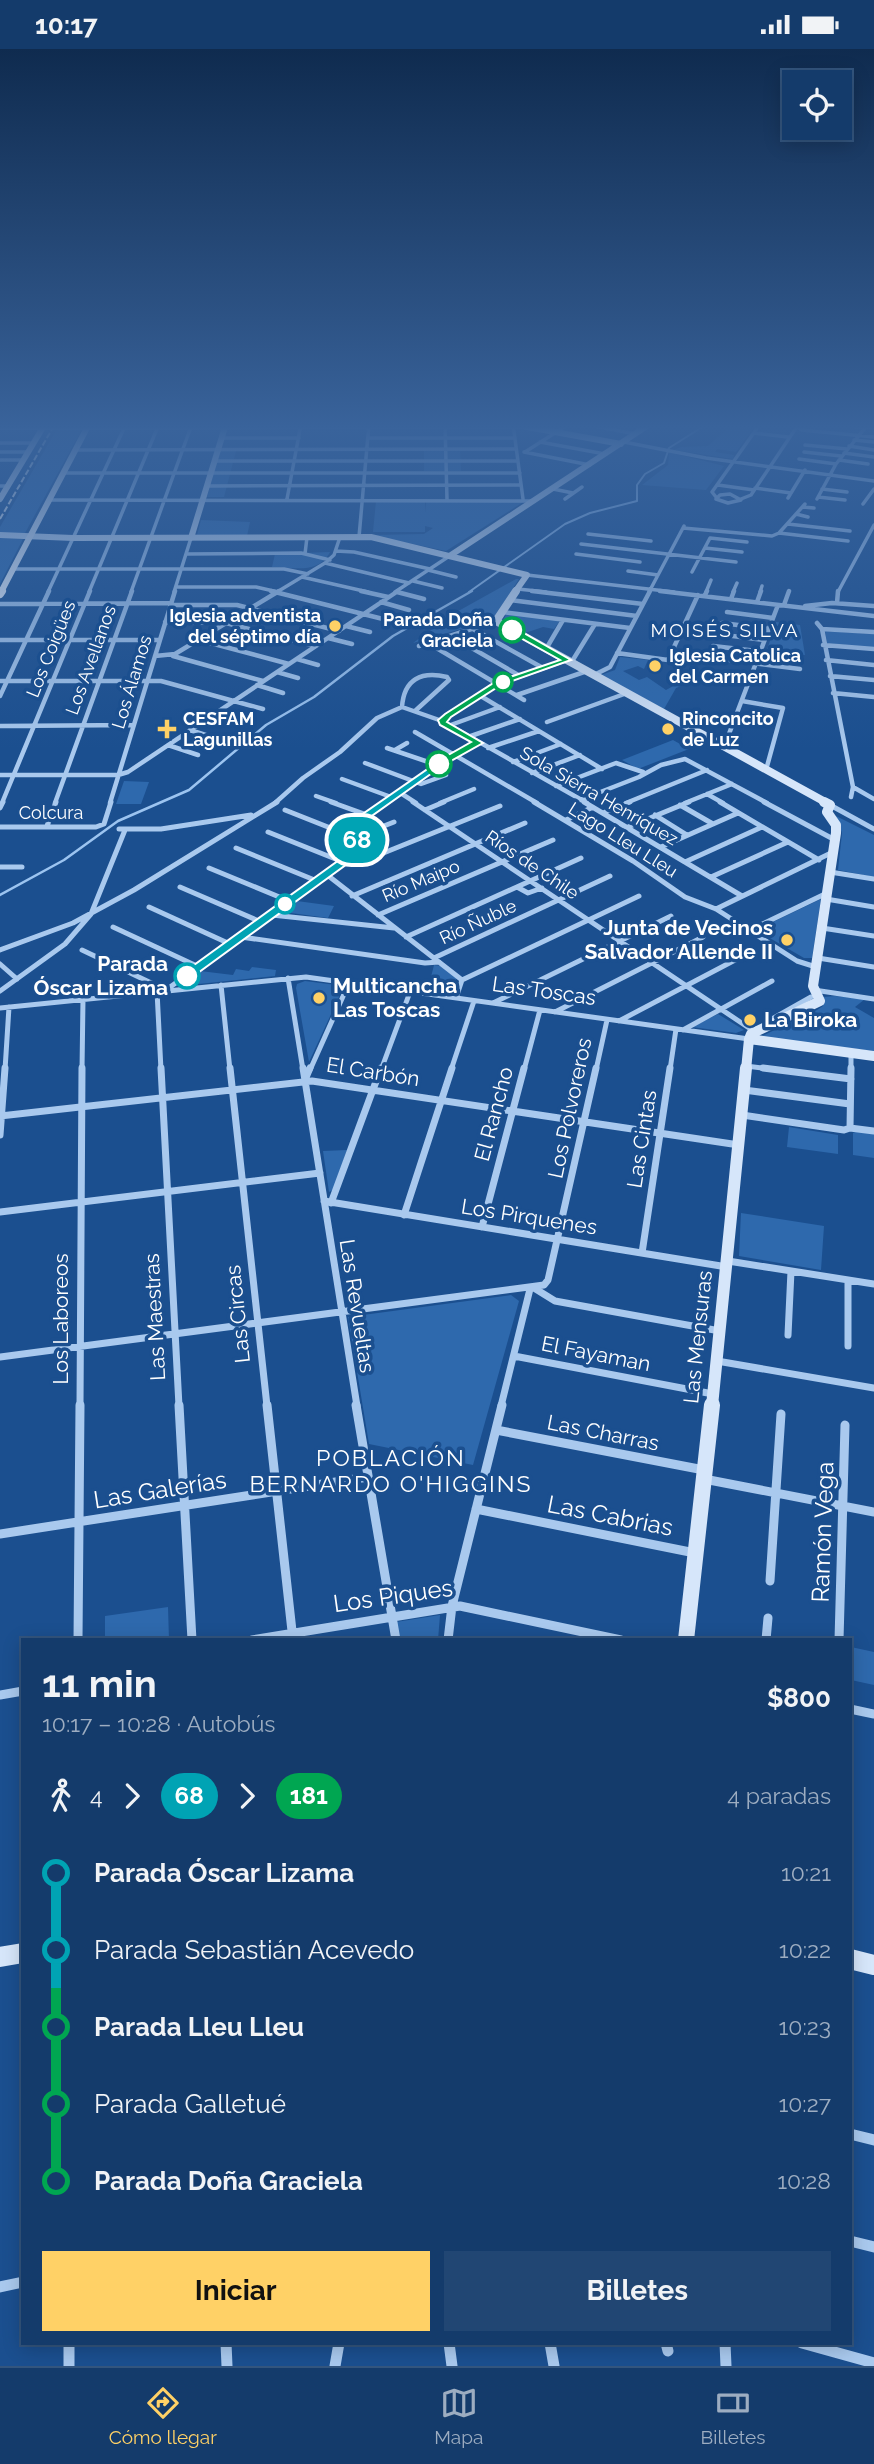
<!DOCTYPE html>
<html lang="es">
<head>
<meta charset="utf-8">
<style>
	:root { --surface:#143b6b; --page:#214673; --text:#f1f3f6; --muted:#9dadc1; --line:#33557e; --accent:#ffd166 }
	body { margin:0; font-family:Raleway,sans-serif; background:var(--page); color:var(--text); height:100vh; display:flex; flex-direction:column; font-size:26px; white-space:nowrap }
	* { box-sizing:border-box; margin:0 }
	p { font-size:23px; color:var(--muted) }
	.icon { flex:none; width:38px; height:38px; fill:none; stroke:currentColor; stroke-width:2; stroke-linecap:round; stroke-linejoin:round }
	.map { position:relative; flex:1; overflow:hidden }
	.side { position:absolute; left:21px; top:1589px; width:831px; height:707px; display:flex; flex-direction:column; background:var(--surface); border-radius:0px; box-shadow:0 4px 18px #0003,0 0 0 2px var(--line) }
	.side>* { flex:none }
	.badge { padding:0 14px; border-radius:23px; font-size:24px; line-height:46px }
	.buttons { position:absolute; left:782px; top:21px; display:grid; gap:14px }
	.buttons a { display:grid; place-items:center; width:70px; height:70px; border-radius:0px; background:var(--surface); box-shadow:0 4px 18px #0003,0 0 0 2px var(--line); font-size:35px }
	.map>.badge { position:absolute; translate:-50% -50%; box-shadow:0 0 0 4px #fff }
	.legs { display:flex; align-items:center; gap:10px; height:77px; padding:0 21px; font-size:23px }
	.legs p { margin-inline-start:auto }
	.overview { display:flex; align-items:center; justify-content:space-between; height:119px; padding:0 21px }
	h1 { font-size:38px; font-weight:700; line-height:52px }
	.primary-button { display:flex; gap:14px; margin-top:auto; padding:14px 21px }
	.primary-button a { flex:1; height:80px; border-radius:0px; background:var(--accent); color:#111; font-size:28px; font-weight:700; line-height:80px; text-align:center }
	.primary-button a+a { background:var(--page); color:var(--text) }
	ul { padding:0 21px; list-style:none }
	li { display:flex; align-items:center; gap:24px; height:77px; font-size:26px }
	li i { display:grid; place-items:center; width:10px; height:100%; margin:0 9px; background:currentColor }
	li i::after { content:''; width:18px; height:18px; margin:-9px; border:5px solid; border-radius:50%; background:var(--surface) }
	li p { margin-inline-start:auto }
	li:first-child i { background:linear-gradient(#0000 50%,currentColor 0) }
	li:last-child i { background:linear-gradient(currentColor 50%,#0000 0) }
	.status { display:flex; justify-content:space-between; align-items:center; height:49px; padding:0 35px; background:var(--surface); direction:ltr }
	.status svg { height:19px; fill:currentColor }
	.dock { display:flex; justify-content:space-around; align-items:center; height:98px; border-top:2px solid var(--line); background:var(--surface); font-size:19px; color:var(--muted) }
	.dock a { display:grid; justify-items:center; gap:4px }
	.dock .active { color:var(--accent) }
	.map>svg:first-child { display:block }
	.green { fill:#2e69ad }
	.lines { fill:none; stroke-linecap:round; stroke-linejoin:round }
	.stream-far1 { stroke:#9cc4f0; stroke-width:2 }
	.stream { stroke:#9cc4f0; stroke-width:2.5 }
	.street-far5 { stroke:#a9c9ee; stroke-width:3.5 }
	.street-far4 { stroke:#a9c9ee; stroke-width:4.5 }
	.street-far3 { stroke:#a9c9ee; stroke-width:5 }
	.street-far2 { stroke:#a9c9ee; stroke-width:7 }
	.street-far1 { stroke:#a9c9ee; stroke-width:9 }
	.street { stroke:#a9c9ee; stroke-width:11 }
	.secondary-far5 { stroke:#d6e6fa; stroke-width:6 }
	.secondary-far4 { stroke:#d6e6fa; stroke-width:8 }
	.secondary-far3 { stroke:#d6e6fa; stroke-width:10 }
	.secondary-far2 { stroke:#d6e6fa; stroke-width:12 }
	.secondary-far1 { stroke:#d6e6fa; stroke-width:16 }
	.secondary { stroke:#d6e6fa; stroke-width:20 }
	.primary-far1 { stroke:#f0f6ff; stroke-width:6 }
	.primary { stroke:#f0f6ff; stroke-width:8 }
	.rail { stroke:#fff; stroke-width:2; stroke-dasharray:6 2.5; stroke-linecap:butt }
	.line-1 { fill:#00a3b4; stroke:#fff; stroke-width:2 }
	.line-2 { fill:#00a651; stroke:#fff; stroke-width:2 }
	.poi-dot { fill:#ffd166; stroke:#1b4f8f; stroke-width:2.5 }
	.stop-2-dot { fill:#fff; stroke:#00a651; stroke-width:3.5 }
	.stop-1-dot { fill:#fff; stroke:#00a3b4; stroke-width:3.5 }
	.labels { text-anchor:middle; stroke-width:7; stroke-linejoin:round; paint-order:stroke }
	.far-poi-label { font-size:18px; font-weight:bold; fill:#fff; stroke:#1b4f8f; text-anchor:start }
	.far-stop-label { font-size:18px; font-weight:bold; fill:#fff; stroke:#1b4f8f; text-anchor:end }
	.far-street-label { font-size:18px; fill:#fff; stroke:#1b4f8f }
	.far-neighbourhood-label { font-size:19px; letter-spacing:2px; fill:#fff; stroke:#1b4f8f }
	.poi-label { font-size:21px; font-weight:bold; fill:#fff; stroke:#1b4f8f; text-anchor:start }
	.stop-label { font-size:21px; font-weight:bold; fill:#fff; stroke:#1b4f8f; text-anchor:end }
	.street-label { font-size:21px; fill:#fff; stroke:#1b4f8f }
	.neighbourhood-label { font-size:23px; letter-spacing:2px; fill:#fff; stroke:#1b4f8f }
	.near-street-label { font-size:24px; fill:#fff; stroke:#1b4f8f }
</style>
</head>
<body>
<div class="status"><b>10:17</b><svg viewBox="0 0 49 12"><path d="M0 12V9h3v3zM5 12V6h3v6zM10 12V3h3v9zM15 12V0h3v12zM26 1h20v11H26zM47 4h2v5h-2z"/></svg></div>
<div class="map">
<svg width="874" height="2317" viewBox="0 0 874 2317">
	<rect width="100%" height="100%" fill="#1b4f8f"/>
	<!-- green -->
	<path class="green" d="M733,375H756L736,403L717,400L715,403L734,406L733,410L674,401L681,398L708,397Z
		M57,380H82L25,484H0V478Z
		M424,400H460L461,422H424Z
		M220,402H236L224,448H207Z
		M669,403L724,417L706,441L642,436L668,416Z
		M426,451L525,452L446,502L370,486L424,485L433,479L425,477V483H373L376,452H425L426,464Z
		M201,471L250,473L247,487L197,486Z
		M0,487L24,488L0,535Z
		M330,503C318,526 293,518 272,518L275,505Z
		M516,530H519L492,571L413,594L453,565Z
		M506,565L557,571L559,573L554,580L543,578L525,584L503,572Z
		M776,573L800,576L805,606L767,601Z
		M825,582L874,585V599L827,594Z
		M620,608L648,611L644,620L638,617L623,622L639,631L647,628L666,641L675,636L681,637L676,639L664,660L601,626L615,621Z
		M673,691L689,700L638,720L622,711Z
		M124,732L149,733L141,755H116Z
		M836,767L874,786V828L838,821L842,784Z
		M821,850L812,909H804L756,881Z
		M297,852L334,857L328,869L291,864Z
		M434,916L441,917L456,929L455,944L435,943L438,933L431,928Z
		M252,918L276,921L275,927L189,936L184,935L200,922L233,926L236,920L249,922Z
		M305,932L344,937L309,1013L296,939L297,935Z
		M835,947L865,950L855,958L874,969V1002L758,989L817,961L823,957V948Z
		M718,965L744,981L736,984L692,978Z
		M789,1078L838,1086V1105L787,1098Z
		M858,1082L874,1084V1109L853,1106V1084Z
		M347,1101L333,1141L329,1143L323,1102Z
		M741,1164L824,1177L821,1221L739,1207Z
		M511,1246L519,1252L473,1416L369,1395L348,1268Z
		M168,1558L169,1591H105V1567Z
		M440,1566L438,1591H399L396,1573Z
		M851,1598L874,1603V1636L851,1631Z"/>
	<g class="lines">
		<!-- stream-far1 -->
		<path class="stream-far1" d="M469,543L565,475L590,464L637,452V436L645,425L664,414L669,399L707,375"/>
		<!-- stream -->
		<path class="stream" d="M0,846L64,811L118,772L189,741L266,676L314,648L393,587L472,542"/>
		<!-- street-far5 -->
		<path class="street-far5" d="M445,375L447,450
			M513,375L523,450
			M583,375L636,385
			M792,375L802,381L874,388
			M844,377L874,379
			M754,384L788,388
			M222,389H299
			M368,389H515
			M854,391L874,393
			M540,393L605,405
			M624,393L706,409L874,432
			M0,394H34
			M805,396L847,400
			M849,397L874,401
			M75,401L516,400
			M0,403H28
			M524,403L590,416
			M525,403L569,375
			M804,403L841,407
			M844,404L874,408
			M799,410L836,415
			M0,411H23
			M839,411L868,415
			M215,412H518
			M63,424H520
			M718,436L754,441
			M0,437H8
			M207,437L521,436
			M755,439L791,444
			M553,440L573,444
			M822,440L847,443
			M730,445L741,451L728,454L716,450L720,446Z
			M716,448L712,443L760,375
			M818,448L845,451
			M788,449L805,421
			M287,450L301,375
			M565,450L582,438
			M741,450L751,446L796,379
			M817,450L836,415L865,379
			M49,451L534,452
			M863,455L874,440
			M803,458L814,459
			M796,465L808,468
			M788,475L850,482
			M683,479L772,487L779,484L805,455
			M779,484L848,492
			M588,485L651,492
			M359,488L369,375
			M581,495L736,513
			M705,499L742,503
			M336,502L354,503L430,520
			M186,505L301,504L330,511
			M305,505L307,488
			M576,505L640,513
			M325,514L409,534
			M13,520H284L308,525
			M428,521L456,528
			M628,522L658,526
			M692,523L710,489L747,493
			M527,526L674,543
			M302,528L368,543
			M413,532L442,539
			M176,538H256L278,543
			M518,540L546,543
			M48,543L126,375
			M89,543L159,375
			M131,543L192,375
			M174,543L191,489
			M277,543L325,514L334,506L340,488
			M395,543L451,506
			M649,543L684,477
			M706,543L711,531
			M733,543L737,534
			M760,543L762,537
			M838,543L874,476"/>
		<!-- street-far4 -->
		<path class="street-far4" d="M271,542L387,571
			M361,542L388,548
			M532,542L643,555
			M660,542L874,567
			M397,543L424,550
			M705,546L707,542
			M731,550L734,542
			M510,551L637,567
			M381,553L409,561
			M757,553L761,542
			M837,554L838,542
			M0,555L171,554
			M170,556H237L339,582
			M784,556L789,542
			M805,557L832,554L874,557
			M502,563L630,579
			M727,563L773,569
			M165,573L226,574L315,597
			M722,574L769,580
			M817,574L822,580L853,738L851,748
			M346,577L370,583
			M473,580L543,619
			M822,580L874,583
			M717,585L764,591
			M451,587L520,627
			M328,589L352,595
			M0,591H160
			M199,591L289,615
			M428,594L524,651
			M823,596L874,600
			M419,597L496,572
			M713,597L791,606
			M546,600L563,571
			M617,604L668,611L698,546
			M155,607L175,605L279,542
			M173,607L263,632
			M706,608L800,620
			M297,610L318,616
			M826,611L874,616
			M571,614L595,575
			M277,623L298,629
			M594,626L610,618L650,542
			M830,627L874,631
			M0,632H161L263,660
			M257,636L283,644
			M833,644L874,648
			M479,646L602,720
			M517,646L587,622
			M0,647L49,542
			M742,652L783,659L766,721
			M402,658C404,630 421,622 447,628L449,631L415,662
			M212,667L235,674
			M442,672L493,637L567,611
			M547,673L627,644
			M0,677L134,676
			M448,677L500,658
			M190,681L218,690
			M415,683L537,754
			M468,688L520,670
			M168,696L198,706
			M724,698L778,556
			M387,699L437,716
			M488,699L539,682
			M395,701L407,694
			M513,713L561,695
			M365,714L421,735L446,726
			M532,724L580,706
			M0,726H118L128,723L398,542
			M342,730L391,748
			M556,737L616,714L643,723
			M853,738L874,750
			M399,743L416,754
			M707,745L723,754
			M316,747L336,754
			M580,751L639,728L661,716L685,710L767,754
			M2,754L90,542
			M55,754L132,542
			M110,754L175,542
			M275,754L303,729L340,703L377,669L402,658L442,672L587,754
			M383,754L453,705L478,694
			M440,754L474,740
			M626,754L707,721
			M685,754L732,735"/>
		<!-- street-far3 -->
		<path class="street-far3" d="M331,753L367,766
			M413,753L755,983L756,980
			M534,753L633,812L685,848L716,860L797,912L816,918
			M584,753L742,847
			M720,753L819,811
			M764,753L835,791
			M680,756L713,775
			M830,756L874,780
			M0,759L3,753
			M285,761L338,782L355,783
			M425,761L444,753
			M603,764L630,753
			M655,766L687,786
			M566,771L593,758
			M47,777L56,753
			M0,778H96L104,775L111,753
			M628,778L689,753
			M119,780H161L251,766
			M268,783L343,813
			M356,788L394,773
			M661,798L738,764
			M236,799L317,832
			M358,801L381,805L500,757
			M685,813L762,778
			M0,818H22
			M209,819L289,852
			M830,823L874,830
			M326,825L462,931
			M711,828L788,793
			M180,838L261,873
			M517,838L528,844L542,839
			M352,847L525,774
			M826,850L874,858
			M149,858L230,895
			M716,860L833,803
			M272,866L394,879
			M378,866L553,791
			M113,878L199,918
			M822,879L874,887
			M748,882L827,844
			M241,888L425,914L439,913
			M406,888L581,809
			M0,901L73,874L134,841L277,753
			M82,901L166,941L354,805L359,799L354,778L357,773L386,753
			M434,909L610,827
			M818,909L874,918
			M0,915L17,930
			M288,929L303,1021
			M462,931L639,847
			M221,936L230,1021
			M814,941L874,950
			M0,942L65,895L91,865L125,781
			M157,942L161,1021
			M456,949L462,931
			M493,954L671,867
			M0,959L306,928L749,990
			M555,963L703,888
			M772,970L811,948
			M619,972L737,910
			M683,981L772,932
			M746,1017L778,1021
			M5,1021L9,958
			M82,1021L83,950
			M310,1021L349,934
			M381,1021L410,943
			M451,1021L474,952
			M524,1021L540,961
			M596,1021L607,971
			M670,1021L676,980
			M851,1021V1004"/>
		<!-- street-far2 -->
		<path class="street-far2" d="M161,1019L179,1357
			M230,1019L267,1357
			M303,1019L357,1357
			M763,1019L851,1030
			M305,1031L310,1019
			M744,1041L850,1055
			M742,1066L844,1081L850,1079L874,1082
			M0,1067L312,1032L739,1096
			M850,1079L851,1019
			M0,1086L5,1019
			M324,1152L727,1218
			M331,1154L381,1019
			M0,1163L320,1124
			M404,1166L452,1019
			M482,1178L524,1019
			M642,1204L670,1019
			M728,1212L874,1235
			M848,1231V1297
			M534,1239L555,1252L720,1282
			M788,1286L791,1222
			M514,1307L713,1345
			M0,1308L544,1236L548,1231L596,1019
			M717,1312L874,1339
			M80,1357L82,1019
			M501,1357L530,1240"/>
		<!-- street-far1 -->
		<path class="street-far1" d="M179,1356L192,1591
			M267,1356L293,1591
			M356,1356L396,1591
			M496,1381L704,1421
			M704,1430L874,1463
			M476,1460L695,1504
			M0,1485L368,1428
			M770,1532L781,1365
			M78,1591L80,1356
			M252,1591L460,1557L621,1591
			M448,1591L452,1557L502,1356
			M766,1591L768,1569
			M839,1591L845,1376
			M0,1646L23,1642
			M850,1660L874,1665"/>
		<!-- street -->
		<path class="street" d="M850,2085L874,2091
			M850,2192L874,2198
			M0,2238L23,2233
			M69,2294V2317
			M226,2294L227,2317
			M449,2294L452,2317
			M550,2294L554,2317
			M666,2294L668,2302
			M725,2294L726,2317
			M802,2294L874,2314
			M335,2317L339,2294"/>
		<!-- secondary-far5 -->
		<path class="secondary-far5" d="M0,378L522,377L621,395
			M0,486L73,489L371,488L527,526L515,543
			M191,489L225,378
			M451,506L650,375"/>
		<!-- secondary-far4 -->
		<path class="secondary-far4" d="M516,542L496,572L827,754"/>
		<!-- secondary-far3 -->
		<path class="secondary-far3" d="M749,990L751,985L820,952L813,937L836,784V776L827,763L830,756L824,753
			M749,990L874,1007
			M746,1021L749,990"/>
		<!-- secondary-far2 -->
		<path class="secondary-far2" d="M712,1357L746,1019"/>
		<!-- secondary-far1 -->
		<path class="secondary-far1" d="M686,1591L712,1356"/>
		<!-- secondary -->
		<path class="secondary" d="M0,1908L23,1904
			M850,1910L874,1916"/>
		<!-- primary-far1 -->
		<path class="primary-far1" d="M0,450L45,375
			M1,543L89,375"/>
		<!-- primary -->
		<path class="primary" d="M0,545L2,542"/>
		<!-- rail -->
		<path class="rail" d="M0,470L55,375"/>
	</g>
	<!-- sky -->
	<linearGradient id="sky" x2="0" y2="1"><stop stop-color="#0f2b4f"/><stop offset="0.54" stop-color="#39639b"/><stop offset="1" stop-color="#39639b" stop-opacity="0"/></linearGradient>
	<rect width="874" height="700" fill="url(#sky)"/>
	<!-- line-1 -->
	<path class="line-1" d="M439,712L444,715L442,717L362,774L359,780L364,799L358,807L191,929H183V924L350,803L353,799L349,780L354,771Z"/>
	<!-- line-2 -->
	<path class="line-2" d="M510,579H515L571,611L501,636L451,668L447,673L483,694L442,717H436V713L471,693L440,676L438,671L445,665L495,633L560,611L510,583Z"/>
	<!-- markers -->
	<g class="poi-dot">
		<circle cx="335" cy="577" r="7"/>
		<circle cx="655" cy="617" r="7"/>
		<path d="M163.5 669.5h7v7h7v7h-7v7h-7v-7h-7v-7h7z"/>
		<circle cx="668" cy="680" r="7"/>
		<circle cx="787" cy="891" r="7"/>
		<circle cx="319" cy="949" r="7"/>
		<circle cx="750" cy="971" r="7"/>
	</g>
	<g class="stop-2-dot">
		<circle cx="512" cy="581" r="12"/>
		<circle cx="503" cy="633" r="9"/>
		<circle cx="439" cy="715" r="12"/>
	</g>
	<g class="stop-1-dot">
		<circle cx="285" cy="855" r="9"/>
		<circle cx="187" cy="927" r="12"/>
	</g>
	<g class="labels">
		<!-- far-poi labels -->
		<g class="far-poi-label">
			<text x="321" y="573" text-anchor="end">Iglesia adventista<tspan x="321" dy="21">del séptimo día</tspan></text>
			<text x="669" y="613">Iglesia Catolica<tspan x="669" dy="21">del Carmen</tspan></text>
			<text x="183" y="676">CESFAM<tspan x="183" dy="21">Lagunillas</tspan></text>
			<text x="682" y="676">Rinconcito<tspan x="682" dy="21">de Luz</tspan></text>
		</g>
		<!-- far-stop labels -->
		<g class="far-stop-label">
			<text x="493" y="577">Parada Doña<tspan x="493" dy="21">Graciela</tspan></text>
		</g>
		<!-- far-street labels -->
		<g class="far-street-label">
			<text transform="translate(51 600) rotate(-68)" y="6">Los Coigües</text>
			<text transform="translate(91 611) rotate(-70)" y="6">Los Avellanos</text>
			<text transform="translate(132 633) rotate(-73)" y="6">Los Álamos</text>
			<text transform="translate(599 747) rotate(30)" y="6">Sola Sierra Henríquez</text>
			<text x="51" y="770">Colcura</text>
			<text transform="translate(623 791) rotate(32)" y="6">Lago Lleu Lleu</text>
			<text transform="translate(532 816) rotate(34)" y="6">Ríos de Chile</text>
			<text transform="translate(421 832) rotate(-23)" y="6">Río Maipo</text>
			<text transform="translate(478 873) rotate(-25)" y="6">Río Ñuble</text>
		</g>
		<!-- far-neighbourhood labels -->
		<g class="far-neighbourhood-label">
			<text x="725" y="588">MOISÉS SILVA</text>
		</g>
		<!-- poi labels -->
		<g class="poi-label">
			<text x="773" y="886" text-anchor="end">Junta de Vecinos<tspan x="773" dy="24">Salvador Allende II</tspan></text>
			<text x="333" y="944">Multicancha<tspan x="333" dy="24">Las Toscas</tspan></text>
			<text x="764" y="978">La Biroka</text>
		</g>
		<!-- stop labels -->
		<g class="stop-label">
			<text x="168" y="922">Parada<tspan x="168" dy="24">Óscar Lizama</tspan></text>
		</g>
		<!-- street labels -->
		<g class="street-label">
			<text transform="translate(544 942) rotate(8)" y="7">Las Toscas</text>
			<text transform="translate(373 1023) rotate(9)" y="7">El Carbón</text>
			<text transform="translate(570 1059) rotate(-78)" y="7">Los Polvoreros</text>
			<text transform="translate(494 1065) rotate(-75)" y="7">El Rancho</text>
			<text transform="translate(642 1090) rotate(-81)" y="7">Las Cintas</text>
			<text transform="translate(529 1168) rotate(9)" y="7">Los Pirquenes</text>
			<text transform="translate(357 1257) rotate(81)" y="7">Las Revueltas</text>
			<text transform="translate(238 1265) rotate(-96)" y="7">Las Circas</text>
			<text transform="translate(155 1268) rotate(-93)" y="7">Las Maestras</text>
			<text transform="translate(61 1270) rotate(-90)" y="7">Los Laboreos</text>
			<text transform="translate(698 1288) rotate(-84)" y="7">Las Mensuras</text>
			<text transform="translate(596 1305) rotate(11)" y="7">El Fayaman</text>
			<text transform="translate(603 1384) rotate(11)" y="7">Las Charras</text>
		</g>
		<!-- neighbourhood labels -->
		<g class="neighbourhood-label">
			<text x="391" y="1417">POBLACIÓN<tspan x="391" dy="26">BERNARDO O'HIGGINS</tspan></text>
		</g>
		<!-- near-street labels -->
		<g class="near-street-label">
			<text transform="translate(160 1441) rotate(-9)" y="8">Las Galerías</text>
			<text transform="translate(610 1467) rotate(11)" y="8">Las Cabrias</text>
			<text transform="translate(823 1483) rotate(-88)" y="8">Ramón Vega</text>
			<text transform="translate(393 1547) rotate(-8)" y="8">Los Piques</text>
		</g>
	</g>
</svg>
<div class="buttons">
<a><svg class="icon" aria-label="locate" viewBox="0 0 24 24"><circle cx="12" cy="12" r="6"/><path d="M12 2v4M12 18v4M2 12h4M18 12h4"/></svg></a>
</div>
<b class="badge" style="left:357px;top:791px;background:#00a3b4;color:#fff">68</b>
<section class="side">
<div class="overview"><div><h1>11 min</h1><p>10:17 – 10:28 · Autobús</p></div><b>$800</b></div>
<div class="legs"><svg class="icon" aria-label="walk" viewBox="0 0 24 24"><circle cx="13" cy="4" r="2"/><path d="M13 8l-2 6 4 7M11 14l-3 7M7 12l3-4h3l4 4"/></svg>4<svg class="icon" aria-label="forward" viewBox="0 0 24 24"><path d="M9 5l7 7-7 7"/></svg><b class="badge" style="background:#00a3b4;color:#fff">68</b><svg class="icon" aria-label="forward" viewBox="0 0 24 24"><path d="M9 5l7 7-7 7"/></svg><b class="badge" style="background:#00a651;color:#fff">181</b><p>4 paradas</p></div>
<ul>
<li><i style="color:#00a3b4"></i><b>Parada Óscar Lizama</b><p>10:21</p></li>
<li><i style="color:#00a3b4"></i><span>Parada Sebastián Acevedo</span><p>10:22</p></li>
<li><i style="color:#00a651"></i><b>Parada Lleu Lleu</b><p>10:23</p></li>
<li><i style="color:#00a651"></i><span>Parada Galletué</span><p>10:27</p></li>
<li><i style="color:#00a651"></i><b>Parada Doña Graciela</b><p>10:28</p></li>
</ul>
<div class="primary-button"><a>Iniciar</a><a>Billetes</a></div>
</section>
</div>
<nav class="dock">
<a class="active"><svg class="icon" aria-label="directions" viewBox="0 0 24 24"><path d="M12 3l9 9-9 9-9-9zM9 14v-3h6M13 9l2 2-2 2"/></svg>Cómo llegar</a>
<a><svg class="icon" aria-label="map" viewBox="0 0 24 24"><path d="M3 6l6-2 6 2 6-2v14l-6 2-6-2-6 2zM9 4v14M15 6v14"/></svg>Mapa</a>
<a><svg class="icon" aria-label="tickets" viewBox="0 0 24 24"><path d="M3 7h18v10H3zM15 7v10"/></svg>Billetes</a>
</nav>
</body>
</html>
